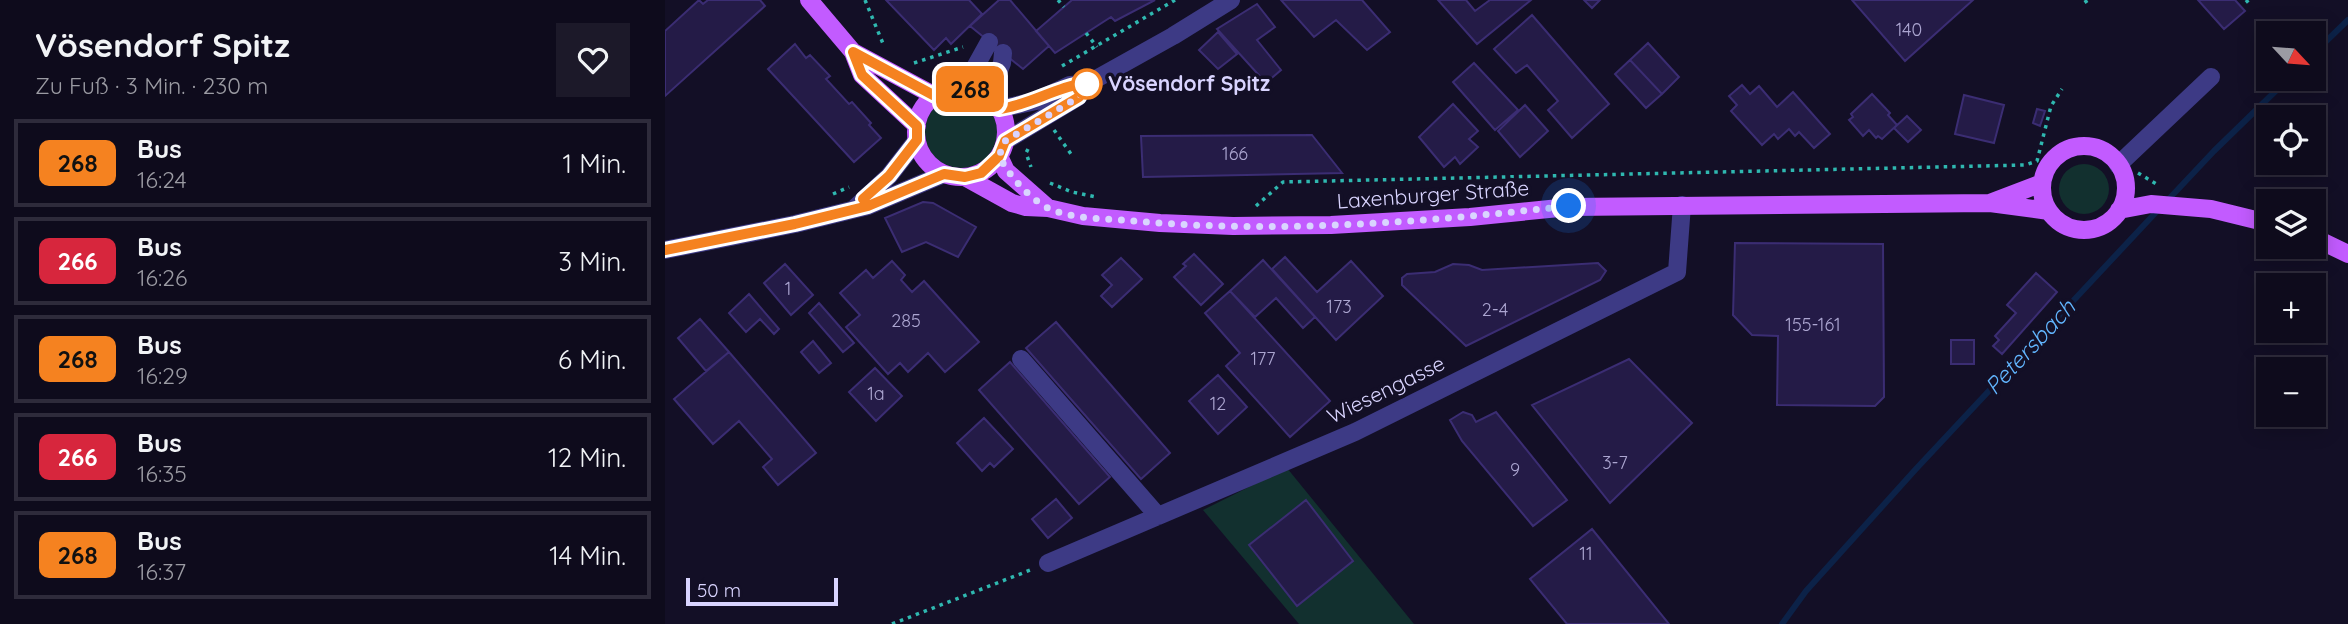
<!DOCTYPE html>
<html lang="de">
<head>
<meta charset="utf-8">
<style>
	:root { --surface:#0e0b1c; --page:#1c1929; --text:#f1f3f6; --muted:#9b9ba3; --line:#2e2b3b }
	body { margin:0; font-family:Quicksand,sans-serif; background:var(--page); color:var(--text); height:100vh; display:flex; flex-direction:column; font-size:26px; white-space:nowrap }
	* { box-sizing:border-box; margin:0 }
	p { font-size:23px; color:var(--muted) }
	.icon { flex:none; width:38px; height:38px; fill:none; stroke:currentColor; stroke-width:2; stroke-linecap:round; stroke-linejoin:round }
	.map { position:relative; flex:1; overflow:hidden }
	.details { display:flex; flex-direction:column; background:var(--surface); width:665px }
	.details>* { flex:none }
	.badge { padding:0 14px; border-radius:10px; font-size:24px; line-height:46px }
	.needle { width:46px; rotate:116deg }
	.buttons { position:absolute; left:1591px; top:21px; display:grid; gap:14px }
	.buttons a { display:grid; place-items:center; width:70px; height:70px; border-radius:0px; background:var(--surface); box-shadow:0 4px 18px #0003,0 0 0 2px var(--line); font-size:35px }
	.scale { position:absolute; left:21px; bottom:18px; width:152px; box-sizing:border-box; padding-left:7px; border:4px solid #d9d4ff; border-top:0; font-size:19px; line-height:24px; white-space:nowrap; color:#d9d4ff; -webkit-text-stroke:5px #130f26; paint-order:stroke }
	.you { position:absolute; width:35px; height:35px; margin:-18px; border:5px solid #fff; border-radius:50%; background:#1a73e8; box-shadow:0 0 0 10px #1a73e833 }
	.map>.badge { position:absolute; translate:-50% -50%; box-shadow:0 0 0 4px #fff }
	.round { display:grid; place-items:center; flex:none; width:74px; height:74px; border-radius:0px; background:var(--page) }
	.overview { display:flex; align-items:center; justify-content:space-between; height:119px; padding:0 35px }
	h1 { font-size:33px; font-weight:700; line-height:52px }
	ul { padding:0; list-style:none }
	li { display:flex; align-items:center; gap:21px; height:88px; margin:0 14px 10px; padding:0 21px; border:4px solid var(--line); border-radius:0px }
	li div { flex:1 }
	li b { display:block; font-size:26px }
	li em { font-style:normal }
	li .badge { min-width:77px; font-weight:700; text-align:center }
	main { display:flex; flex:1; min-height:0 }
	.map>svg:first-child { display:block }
	.green { fill:#12302f }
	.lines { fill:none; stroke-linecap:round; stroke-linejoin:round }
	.stream { stroke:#0c2248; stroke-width:6 }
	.building { fill:#241b47; stroke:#3b2d73; stroke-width:2 }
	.path { stroke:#2fb8b0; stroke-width:3.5; stroke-dasharray:3.5 5; stroke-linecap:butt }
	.minor { stroke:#3d3a85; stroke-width:18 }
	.major { stroke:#c25bff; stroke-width:18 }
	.line-casing { stroke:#fff; stroke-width:16 }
	.line { stroke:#f58220; stroke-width:10 }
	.walk { stroke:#d9d4ff; stroke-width:7; stroke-dasharray:0 12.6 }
	.stop-dot { fill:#fff; stroke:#f58220; stroke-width:3.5 }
	.labels { text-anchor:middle; stroke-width:7; stroke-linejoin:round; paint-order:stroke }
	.number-label { font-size:18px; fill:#aca6d1 }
	.stop-label { font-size:21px; font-weight:bold; fill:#d9d4ff; stroke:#130f26; text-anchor:start }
	.street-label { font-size:21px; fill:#d9d4ff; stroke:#130f26 }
	.water-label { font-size:23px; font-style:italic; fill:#62b6ff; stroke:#130f26 }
</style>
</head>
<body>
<main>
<section class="details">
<div class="overview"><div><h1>Vösendorf Spitz</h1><p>Zu Fuß · 3 Min. · 230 m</p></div><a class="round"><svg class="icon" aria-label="heart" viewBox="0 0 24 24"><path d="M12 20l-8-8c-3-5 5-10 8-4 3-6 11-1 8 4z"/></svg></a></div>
<ul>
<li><span class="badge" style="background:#f58220;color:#111">268</span><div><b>Bus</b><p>16:24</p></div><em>1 Min.</em></li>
<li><span class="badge" style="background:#d7263d;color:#fff">266</span><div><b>Bus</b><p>16:26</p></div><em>3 Min.</em></li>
<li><span class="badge" style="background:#f58220;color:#111">268</span><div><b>Bus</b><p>16:29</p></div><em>6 Min.</em></li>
<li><span class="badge" style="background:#d7263d;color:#fff">266</span><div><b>Bus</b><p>16:35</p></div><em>12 Min.</em></li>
<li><span class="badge" style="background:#f58220;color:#111">268</span><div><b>Bus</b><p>16:37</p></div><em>14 Min.</em></li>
</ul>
</section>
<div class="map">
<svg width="1683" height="624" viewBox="0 0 1683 624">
	<rect width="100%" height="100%" fill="#130f26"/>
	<!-- green -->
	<path class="green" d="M260 132a36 36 0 1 1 72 0a36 36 0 1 1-72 0Z
		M1394 189a25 25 0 1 1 50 0a25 25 0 1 1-50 0Z
		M622,468L749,624H634L538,510Z"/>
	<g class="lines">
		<!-- stream -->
		<path class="stream" d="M1648,54L1683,20
			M1501,202L1549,151L1623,79
			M1117,624L1141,591L1250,470L1494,209"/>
	</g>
	<!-- building -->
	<path class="building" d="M34,0L38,4L43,0H95L100,6L0,96V31Z
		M221,0H304L317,14L286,44L281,38L269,50Z
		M334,0H345L384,46L358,69L305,26Z
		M407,0H490L450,21L446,17L390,53L371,31Z
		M616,0H697L725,32L702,50L671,20L649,37Z
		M773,0H801L810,11L825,0H866L812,44Z
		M919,0H935L927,8Z
		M1187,0H1308L1240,61Z
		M1533,0H1570L1580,11L1559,29Z
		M592,4L610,27L592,40L616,70L601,83L552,29Z
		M867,15L944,104L907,138L883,110L893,101L862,65L851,73L829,49Z
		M553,32L572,54L553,69L534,50Z
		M983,43L1014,77L997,94L965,60Z
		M130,44L141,58L145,55L165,76L161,79L184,104L187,102L206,123L204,125L216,138L189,162L103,69Z
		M965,60L997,94L981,108L950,74Z
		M809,63L853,110L830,130L788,82Z
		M1077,85L1085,94L1094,86L1112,107L1128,92L1165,134L1149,148L1134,132L1130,136L1124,129L1113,139L1109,134L1097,145L1066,111L1072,105L1064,96Z
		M1207,94L1225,113L1223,115L1232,125L1217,139L1213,136L1211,138L1204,130L1198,136L1184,120L1188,117L1186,114Z
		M1299,95L1339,105L1329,143L1290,134Z
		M788,104L813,131L804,139L813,147L795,164L790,157L779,167L754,137Z
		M860,105L883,131L855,157L833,131Z
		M1372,109L1380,111L1375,126L1368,123Z
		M1242,116L1256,130L1243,142L1229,128Z
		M647,135L677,173L478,177L476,136Z
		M258,202L268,203L311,227L293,257L261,242L237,252L220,218Z
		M1070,243L1218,244L1219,397L1210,406L1112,405L1113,336L1087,335L1068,315Z
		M529,254L558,284L536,305L509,277L521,266L518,264Z
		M620,257L652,292L686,261L718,296L671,340L607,269Z
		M456,258L477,279L447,307L436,296L447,285L437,275Z
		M598,260L650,317L638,328L611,298L590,317L565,291Z
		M227,261L240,275L236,280L247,292L259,281L314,342L280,372L263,353L243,372L235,363L223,374L181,327L195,315L175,293L201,270L208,278Z
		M933,263L941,271L935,280L801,346L737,285V278L742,274L770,272L788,264L804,265L817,270Z
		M120,264L148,295L126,315L99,283Z
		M1371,273L1392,292L1337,354L1328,346L1334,340L1330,336L1351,313L1342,305Z
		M565,291L665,401L625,437L561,366L575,353L540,313Z
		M84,294L114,329L109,334L95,319L81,332L64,313Z
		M154,303L189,343L178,352L144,313Z
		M35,319L64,352L41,371L13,338Z
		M391,322L505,453L476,479L361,348Z
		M1286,340H1309V364H1286Z
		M148,341L166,363L154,373L136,352Z
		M64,352L151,453L113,485L98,467L107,459L74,421L48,444L9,399Z
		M964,359L1027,423L945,503L867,405Z
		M345,362L445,477L414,504L314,390Z
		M210,368L237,396L211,421L184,392Z
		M553,375L582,407L553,434L524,401Z
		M798,412L807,415L811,422L831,412L902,500L868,526L797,441L785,420Z
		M319,418L348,449L329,467L325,463L317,471L292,443Z
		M391,499L407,518L383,538L367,519Z
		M641,500L688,561L632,606L584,545Z
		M927,529L1004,624H902L865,579Z"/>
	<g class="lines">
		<!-- path -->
		<path class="path" d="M200,0L219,46
			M393,0L399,7
			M1420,0L1422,3
			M1581,0L1586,6
			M421,33L432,47
			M249,63L298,47
			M397,66L510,0
			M389,130L406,154
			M363,149L361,153L366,167
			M1473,173L1493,185
			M385,183L407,192L431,197
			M168,194L184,187
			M591,206L618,182L1360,165L1372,161L1386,106L1397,89
			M227,624L368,569"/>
		<!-- minor -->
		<path class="minor" d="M293,88L309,69L324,42
			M323,97L337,63L338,53
			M334,109L371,101L405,85L422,84L508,36L566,0
			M340,141L413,97L422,84
			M1453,165L1546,77
			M191,207L224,176L252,140
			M0,250L130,224L203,206L279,174
			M356,359L493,516
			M383,563L690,432L1012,272L1017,205"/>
		<!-- major -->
		<path class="major" d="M144,0L188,52L197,75L252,126
			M188,52L270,96
			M251 132a45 45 0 1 1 90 0a45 45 0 1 1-90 0Z
			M1377 188a42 42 0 1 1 84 0a42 42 0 1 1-84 0Z
			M334,156L341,171L383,208
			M300,177L347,203L361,207L383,208L418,216L495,223L568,226L666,225L805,217L904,207L1325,203L1384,211
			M1325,203L1377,183
			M1454,210L1486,204L1546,209L1603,223
			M1648,237L1683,254"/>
	</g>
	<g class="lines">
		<defs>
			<path id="line" d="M0,250L130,224L203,206L279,174L300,177L316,173L334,156L340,141L414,97L422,83C392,86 366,105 334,109C318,87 293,82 270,96L188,52L197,75L252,126V140L224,176L198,199"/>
		</defs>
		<!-- line casing -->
		<use href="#line" class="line-casing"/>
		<!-- line -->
		<use href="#line" class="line"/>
		<!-- walk -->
		<path class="walk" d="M422,84L414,97L340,141L334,156C343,174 365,200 385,209C410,220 442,218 469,221C613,234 760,222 904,206"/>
	</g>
	<!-- markers -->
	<circle class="stop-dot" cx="422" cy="84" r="14"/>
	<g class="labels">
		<!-- number labels -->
		<g class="number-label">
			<text x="1244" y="36">140</text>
			<text x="570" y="160">166</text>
			<text x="123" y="295">1</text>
			<text x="674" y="313">173</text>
			<text x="830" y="316">2-4</text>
			<text x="241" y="327">285</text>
			<text x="1148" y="331">155-161</text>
			<text x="598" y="365">177</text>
			<text x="211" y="400">1a</text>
			<text x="553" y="410">12</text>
			<text x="950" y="469">3-7</text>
			<text x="850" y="476">9</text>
			<text x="921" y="560">11</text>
		</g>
		<!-- stop labels -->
		<g class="stop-label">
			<text x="443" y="91">Vösendorf Spitz</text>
		</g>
		<!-- street labels -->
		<g class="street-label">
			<text transform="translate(768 195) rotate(-4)" y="7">Laxenburger Straße</text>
			<text transform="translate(721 390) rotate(-26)" y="7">Wiesengasse</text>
		</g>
		<!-- water labels -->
		<g class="water-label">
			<text transform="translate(1365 347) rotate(-47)" y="8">Petersbach</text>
		</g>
	</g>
</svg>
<div class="buttons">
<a><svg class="needle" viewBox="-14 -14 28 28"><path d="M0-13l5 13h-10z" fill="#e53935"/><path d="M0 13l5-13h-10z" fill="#9b9ba3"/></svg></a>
<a><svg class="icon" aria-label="locate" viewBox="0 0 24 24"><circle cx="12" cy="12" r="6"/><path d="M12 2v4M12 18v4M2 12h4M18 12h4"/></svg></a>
<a><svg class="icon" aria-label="layers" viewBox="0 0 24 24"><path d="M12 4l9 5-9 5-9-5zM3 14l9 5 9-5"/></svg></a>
<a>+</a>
<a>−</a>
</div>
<div class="scale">50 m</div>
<div class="you" style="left:904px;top:206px"></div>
<b class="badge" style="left:305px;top:89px;background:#f58220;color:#111">268</b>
</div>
</main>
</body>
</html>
